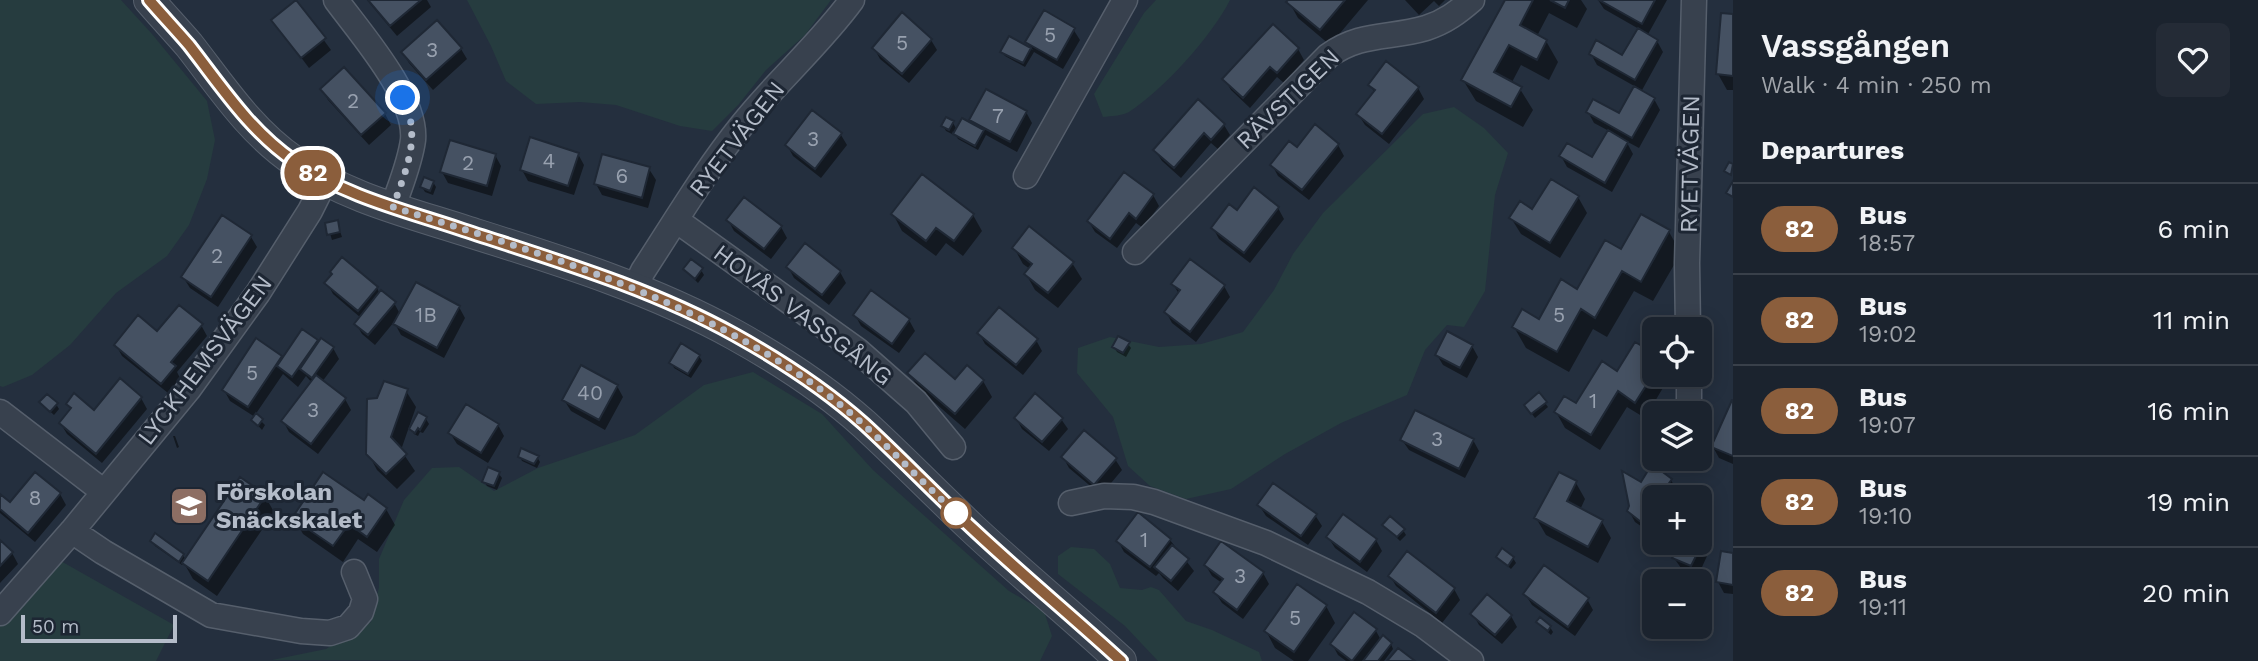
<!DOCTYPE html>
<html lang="en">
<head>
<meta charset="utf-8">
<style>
	:root { --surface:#1b232e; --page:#242b36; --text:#f1f3f6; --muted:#a0a4aa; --line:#39404a }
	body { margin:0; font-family:"Work Sans",sans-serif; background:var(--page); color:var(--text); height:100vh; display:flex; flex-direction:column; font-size:26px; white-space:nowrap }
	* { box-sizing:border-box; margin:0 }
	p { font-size:23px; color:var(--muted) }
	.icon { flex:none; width:38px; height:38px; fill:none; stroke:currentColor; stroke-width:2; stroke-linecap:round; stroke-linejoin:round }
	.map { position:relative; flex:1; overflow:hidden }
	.sheet { display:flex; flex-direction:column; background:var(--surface); width:525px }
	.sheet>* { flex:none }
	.badge { padding:0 14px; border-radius:23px; font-size:24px; line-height:46px }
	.fabs { position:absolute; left:1642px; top:317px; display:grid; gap:14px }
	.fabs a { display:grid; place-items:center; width:70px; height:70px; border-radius:10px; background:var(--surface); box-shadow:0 4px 18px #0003,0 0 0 2px var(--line); font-size:35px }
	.scale { position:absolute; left:21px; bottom:18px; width:156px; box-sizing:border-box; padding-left:7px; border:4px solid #b4bcc9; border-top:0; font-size:19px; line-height:24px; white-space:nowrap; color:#b4bcc9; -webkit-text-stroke:5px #1d2633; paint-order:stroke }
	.you { position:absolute; width:35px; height:35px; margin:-18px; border:5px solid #fff; border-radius:50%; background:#1a73e8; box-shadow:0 0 0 10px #1a73e833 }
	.map>.badge { position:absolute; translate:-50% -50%; box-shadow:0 0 0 4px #fff }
	h2 { padding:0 28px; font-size:26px; line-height:63px }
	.round { display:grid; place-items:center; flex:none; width:74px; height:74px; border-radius:10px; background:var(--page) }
	.overview { display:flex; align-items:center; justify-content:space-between; height:119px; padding:0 28px }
	h1 { font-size:33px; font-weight:600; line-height:52px }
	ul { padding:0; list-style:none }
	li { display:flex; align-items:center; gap:21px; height:91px; padding:0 28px; border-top:2px solid var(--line) }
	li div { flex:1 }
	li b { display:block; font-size:26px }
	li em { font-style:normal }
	li .badge { min-width:77px; font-weight:700; text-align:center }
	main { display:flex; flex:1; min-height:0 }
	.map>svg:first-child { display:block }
	.green { fill:#263c3f }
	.shadow { fill:#0007 }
	.building { fill:#455162; stroke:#1f2835; stroke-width:2 }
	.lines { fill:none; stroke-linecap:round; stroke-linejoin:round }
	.minor-casing { stroke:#565f6c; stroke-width:27 }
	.tertiary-casing { stroke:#565f6c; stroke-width:32 }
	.minor { stroke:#38414e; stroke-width:24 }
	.tertiary { stroke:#38414e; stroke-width:30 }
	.line-casing { stroke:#fff; stroke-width:16 }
	.line { stroke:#8b5e3c; stroke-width:10 }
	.walk { stroke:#b4bcc9; stroke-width:7; stroke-dasharray:0 12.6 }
	.stop-dot { fill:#fff; stroke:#8b5e3c; stroke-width:3.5 }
	.labels { text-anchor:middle; stroke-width:6; stroke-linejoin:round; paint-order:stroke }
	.number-label { font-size:21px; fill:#98a1af }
	.street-label { font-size:24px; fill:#b4bcc9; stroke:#1d2633 }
	.poi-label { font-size:24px; font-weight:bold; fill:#b4bcc9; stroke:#1d2633; text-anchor:start }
</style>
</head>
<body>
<main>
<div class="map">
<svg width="1733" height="661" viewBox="0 0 1733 661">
	<rect width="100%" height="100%" fill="#242f3e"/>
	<!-- green -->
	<path class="green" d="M0,0H121L152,34L207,101L215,140L207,179L189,225L167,256L116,293L70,345L32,375L3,387L0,386Z
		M467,0H831L805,35L766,70L739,104L712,131L680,126L616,105L580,102L536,104L506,81L491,46Z
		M1156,0H1230C1212,36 1163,90 1129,112C1122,116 1111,116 1103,117L1094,94L1144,13Z
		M1454,107L1484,128L1508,153L1495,195L1485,291L1464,327L1447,325L1425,350L1407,395L1341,423L1285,454L1231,489L1186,499L1150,486L1128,466L1113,417L1077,373L1078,348L1110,337L1159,347L1201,344L1243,332L1274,290L1293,254L1323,213L1423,114Z
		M753,372L822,414L873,470L1009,591L1044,611L1052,636L1040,661L272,660L326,649L371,622L379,587V559L404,500L432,468L459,467L494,491L538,468L635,435L704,385Z
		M1071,547L1094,549L1110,564L1120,588L1142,590L1151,587L1159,590L1186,621L1212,630L1259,652L1262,661H1158L1125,626L1058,574V556Z
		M59,560L174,625L156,661H0V624Z"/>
	<!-- shadow -->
	<path class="shadow" d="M367,0H427L431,7L397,36Z
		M1290,0H1368L1330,45L1298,18L1289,2Z
		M1405,0H1445L1439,6L1434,1L1419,15Z
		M1507,0H1581L1587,9L1577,28L1549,13L1537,36L1546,41L1558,62L1549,80L1521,65L1511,84L1520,89L1533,110L1523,127L1476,101L1463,80Z
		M1598,0H1667L1647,36L1657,41L1663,52L1641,92L1654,99L1660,110L1639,148L1626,141L1633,154L1612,192L1567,167L1561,156L1593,160L1609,131L1594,123L1588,112L1620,116L1636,87L1597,65L1591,54L1623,58L1639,29L1604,9Z
		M296,2L331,50L309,68L273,20Z
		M1733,16V90H1727L1718,74Z
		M1073,29L1080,40L1063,69L1034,52L1025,67L1005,56L1002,52L1010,38L1033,50L1027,42Z
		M931,40L937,50L909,83L880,59L874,48Z
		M461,49L467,59L433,90L409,63L403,53Z
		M1298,49L1304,60L1284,83L1277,77L1250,108L1231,90L1225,80Z
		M344,69L385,114L391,125L369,145L328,100L322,89Z
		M1370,85L1418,88L1424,99L1389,144L1365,125L1358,114L1375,93Z
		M1026,112L1032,123L1017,152L986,135L978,150L958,139L953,131L952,134L946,131L943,126L953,123L957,130L975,127L971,120Z
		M1224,125L1230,135L1218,149L1211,143L1181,178L1162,161L1155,150Z
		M841,135L847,145L821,178L793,156L787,145Z
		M1338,145L1344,156L1309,200L1278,176L1272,165L1297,150Z
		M578,154L584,165L574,195L528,181L522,170Z
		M495,155L501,166L492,196L448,183L442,172Z
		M649,169L656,180L648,208L602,195L596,184Z
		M1124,174L1153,195L1159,206L1143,228L1136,223L1117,248L1095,232L1089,222Z
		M433,182L436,187L433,195L425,192L422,187Z
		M1578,197L1587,213L1560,258L1521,234L1511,218Z
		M1278,208L1284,219L1250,263L1219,239L1213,228Z
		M893,214L973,215L982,231L963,256L946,243L936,256L902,231Z
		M223,218L251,237L257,247L218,307L190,288L183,277Z
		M728,220L781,227L787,238L771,259L734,231Z
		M337,222L342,237L332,240L327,224Z
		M1669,232L1681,253L1653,301L1634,291L1607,337L1593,329L1569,372L1526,348L1514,327L1540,321L1578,291L1622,251Z
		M1014,248L1072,263L1082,279L1058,308L1035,290L1026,274L1030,269L1023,264Z
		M788,267L840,272L846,283L829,305L794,278Z
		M685,270H701L704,275L698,283Z
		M327,283L377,288L380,294L394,303L400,314L459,307L465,318L444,358L401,335L394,322L375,345L362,334L356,324L361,318L333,294Z
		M1173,284L1224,286L1230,297L1196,342L1172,323L1166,312L1179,294Z
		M855,315L909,320L915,331L899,353L861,326Z
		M201,325L207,336L177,372L180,378L168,393L122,356L116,345L157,333Z
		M979,333L1036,340L1042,351L1023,375L985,344Z
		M316,341L319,345L333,348L339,359L322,382L345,399L351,410L318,454L289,432L283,421L312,383L306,376L298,387L283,374L255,415L265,425L262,430L253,420L255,417L230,401L224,390L281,357L283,361Z
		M1128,344L1131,348L1126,357L1117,352L1114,347Z
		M1472,346L1478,357L1467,378L1443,365L1437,355Z
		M1654,355V374L1670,376L1645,418L1627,407L1600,450L1565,428L1556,412L1576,405L1617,373Z
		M699,356L702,361L691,378L674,368L672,363Z
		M909,373L955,381H983L992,397L965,429L919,389Z
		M617,386L623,397L605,430L571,411L564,400Z
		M406,391L416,407L401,450L415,471L397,489L377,470L368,453Z
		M141,398L147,409L102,463L67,434L61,424L72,410L68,404L94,412Z
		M1733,402V464L1719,458L1713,447Z
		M41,403L56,404L59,409L54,415Z
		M1545,403L1548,407L1535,418L1529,410Z
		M1016,418L1061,419L1068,429L1049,451L1022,429Z
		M426,419L429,424L423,433L420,432L418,436L414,434L411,429Z
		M498,425L504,436L488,463L457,444L450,433Z
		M173,436H175L179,447L177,448Z
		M1402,440H1473L1479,451L1465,478L1409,450Z
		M520,457H537L540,462L537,468L522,461Z
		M1063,457L1115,459L1122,470L1101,495L1069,468Z
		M1653,467L1671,480L1677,491L1673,497H1654V523L1648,531L1635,522L1629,511Z
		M35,474L60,494L66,505L35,542L0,513V496L10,505Z
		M499,474L502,478L497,490L487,486L484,481Z
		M1576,483L1585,499L1580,510L1602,522L1611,538L1598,563L1546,535L1536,518Z
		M265,496L274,512L217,596L193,579L184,563L182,565L155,546L152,541L183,555L186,560Z
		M364,503L386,509L395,525L377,552L358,539L343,562L303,534L294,518Z
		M1259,505L1315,515L1322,526L1308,545L1266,516Z
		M1384,525L1403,530L1406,535L1400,541Z
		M1328,537L1376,540L1382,551L1367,572L1335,548Z
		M1170,540L1194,571L1178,591L1163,578L1159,573L1156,576L1124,552L1118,541Z
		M0,542L12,553L18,564L0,583Z
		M1681,542H1695L1701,545L1707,556L1698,576L1681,568L1674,558Z
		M1733,555V594L1724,593L1718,582Z
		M1498,557L1513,558L1516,563L1511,569Z
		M1206,566L1263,573L1269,584L1243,619L1222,603L1215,592L1222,583L1212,576Z
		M1390,576L1454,589L1460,600L1442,623L1396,586Z
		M1525,594L1587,599L1593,610L1575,636L1532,605Z
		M1326,606L1335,623L1308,661H1294L1275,648L1266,631Z
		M1354,614L1376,631L1381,640L1391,644L1393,649L1384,661H1346L1338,655L1332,644Z
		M1473,614L1511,616L1517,627L1502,644L1479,625Z
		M1538,623L1550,627L1553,632L1551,635Z"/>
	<!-- building -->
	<path class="building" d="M296,0L326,38L301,58L271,20Z
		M368,0H421L390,26Z
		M1288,0H1345L1320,30L1286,2Z
		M1505,0H1533L1520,25L1547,40L1537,60L1509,45L1494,72L1522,87L1511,107L1461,80Z
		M1550,0H1569L1565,8Z
		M1599,0H1655L1642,24Z
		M1044,10L1075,28L1057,60L1025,42Z
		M902,12L932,39L902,74L872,48Z
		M1721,13L1733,14V76L1716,74Z
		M437,20L462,48L426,80L401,52Z
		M1273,24L1299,48L1277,73L1270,67L1243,98L1222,79Z
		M1638,28L1658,40L1635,80L1589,54L1596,40L1622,55Z
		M1009,36L1031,48L1023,63L1000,52Z
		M1386,61L1419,87L1382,134L1356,114L1375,90L1368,85Z
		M344,67L386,113L361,135L320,89Z
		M1634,86L1655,98L1632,138L1586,112L1593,99L1619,113Z
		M986,89L1027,111L1010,142L969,120Z
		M1198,99L1225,124L1211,140L1204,133L1174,168L1153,150Z
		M812,110L842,133L815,169L785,145Z
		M946,117L954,121L949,130L941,126Z
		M962,118L984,130L975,146L953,134Z
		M1315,124L1339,144L1302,190L1270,165L1289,141L1297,147Z
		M1608,130L1628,142L1605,183L1559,156L1567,143L1592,157Z
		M530,137L579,153L568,186L520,170Z
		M450,140L496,154L487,186L440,172Z
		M602,154L650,167L642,198L594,184Z
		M1729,162L1733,164L1731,175L1724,171Z
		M1124,172L1154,194L1136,219L1129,213L1110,239L1087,221Z
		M922,174L974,214L954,241L936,228L926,241L891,214Z
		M424,177L434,181L430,191L420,187Z
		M1551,179L1579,196L1550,243L1509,218L1520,201L1532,209Z
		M1733,181V197L1726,193Z
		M1254,187L1279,207L1244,253L1211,228L1229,204L1237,210Z
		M744,197L782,226L764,249L726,220Z
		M1641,214L1670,230L1641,282L1622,271L1595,318L1581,309L1557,352L1512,327L1522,309L1539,319L1561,279L1577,289L1605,240L1621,249Z
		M222,215L252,235L211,297L181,277Z
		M338,220L340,232L327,235L325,223Z
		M1029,226L1074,262L1048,293L1024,274L1032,264L1012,248Z
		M805,243L841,271L822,295L786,267Z
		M342,257L378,287L358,311L324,283L332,274L330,272Z
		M691,259L703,268L695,279L683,269Z
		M1190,259L1225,285L1190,332L1164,312L1180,290L1171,284Z
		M416,282L460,306L437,348L393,324Z
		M381,290L396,302L368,335L354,324Z
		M871,290L910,319L892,344L853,315Z
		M179,305L203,324L171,362L176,366L161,384L114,345L138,315L157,331Z
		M999,307L1038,339L1016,365L977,333Z
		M302,329L318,340L292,377L277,366Z
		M1447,331L1473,345L1460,368L1435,355Z
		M1118,336L1130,342L1123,353L1112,347Z
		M256,338L282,356L248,407L222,390Z
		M321,338L334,347L312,378L300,369Z
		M1635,342L1654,353V373L1635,403L1618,391L1591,435L1554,412L1564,396L1576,403L1602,361L1617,371Z
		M681,343L700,355L688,374L669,363Z
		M925,353L955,379L967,365L984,380L955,414L907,373Z
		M581,365L618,385L599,420L562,400Z
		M316,375L346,398L311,444L281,421Z
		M120,378L142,397L96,454L59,423L71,408L66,404L74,393L94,410Z
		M384,381L408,389L391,437L407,454L386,474L366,454L367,399L377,398Z
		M1539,392L1547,402L1531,414L1524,405Z
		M1035,393L1063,418L1042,442L1014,418Z
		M47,394L58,403L50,412L39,402Z
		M1732,400H1733V456L1711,447Z
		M466,404L499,424L481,453L448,433Z
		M1415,410L1474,439L1459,469L1400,440Z
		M418,412L427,417L420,430L418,428L415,433L409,429Z
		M256,413L263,419L258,426L251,420Z
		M1084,430L1117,458L1094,485L1061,457Z
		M521,448L539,456L534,464L518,457Z
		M1652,464L1672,479L1659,497H1654V504L1641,522L1627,511L1629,506L1622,471L1641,482Z
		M488,467L500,472L494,486L482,482Z
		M35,472L61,493L28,533L0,509V494L10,502Z
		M323,472L364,500L368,494L387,508L367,537L349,524L333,546L292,518Z
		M1559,472L1577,481L1567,501L1603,520L1588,547L1534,518Z
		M240,477L266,495L208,581L182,563Z
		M1273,483L1317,514L1301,536L1257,505Z
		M1138,512L1171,539L1150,567L1116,541Z
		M1343,514L1377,539L1360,562L1326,537Z
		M1390,516L1405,529L1397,537L1382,525Z
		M155,533L184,554L179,562L150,541Z
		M0,540L13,552L0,566Z
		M1221,541L1264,572L1237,610L1213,592L1223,579L1204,565Z
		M1680,542L1702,544L1691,566L1672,558Z
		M1172,545L1189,559L1171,581L1154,567Z
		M1502,548L1514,557L1508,566L1496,557Z
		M1407,551L1455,588L1436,613L1388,576Z
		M1721,551L1733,553V585L1716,582Z
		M1544,565L1589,598L1568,627L1523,594Z
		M1297,584L1327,605L1294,652L1264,631Z
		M1487,594L1512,615L1495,635L1470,614Z
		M1354,612L1377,629L1352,661L1330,644Z
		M1540,617L1551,626L1548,631L1536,622Z
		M1383,635L1392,643L1378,661H1363Z
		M1398,648L1415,661H1387Z"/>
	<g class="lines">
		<defs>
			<path id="minor" d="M336,0C361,34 417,97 413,140C410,163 400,186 393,207
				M1026,176L1125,0
				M676,220L857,350L916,402L953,447
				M1135,252L1328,56C1361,32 1389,39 1426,28C1445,22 1458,12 1472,0
				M635,287L643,271C675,222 705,171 742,125C777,81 819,45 852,0
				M1688,329L1687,263L1694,0
				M1689,374V413
				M0,412L104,492
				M1071,503L1104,496L1133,497L1154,502L1266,543L1368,592L1423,625L1471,661
				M72,531L103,552L211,615L301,631L330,633L348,627L361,612L365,599L354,572
				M0,613L72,531L188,390L258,293L310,211L325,181"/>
			<path id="tertiary" d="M149,0C162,15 176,30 189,45C221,86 250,131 294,161C345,197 407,212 466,231C558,260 650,288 735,335C780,360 826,390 864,424C901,458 936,494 973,529C1021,574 1073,616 1121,661"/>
		</defs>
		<!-- minor casing -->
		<use href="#minor" class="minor-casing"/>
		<!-- tertiary casing -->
		<use href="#tertiary" class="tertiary-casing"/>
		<!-- minor -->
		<use href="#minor" class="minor"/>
		<!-- tertiary -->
		<use href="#tertiary" class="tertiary"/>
	</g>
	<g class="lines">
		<defs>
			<path id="line" d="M149,0C162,15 176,30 189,45C221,86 250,131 294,161C344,196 403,210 460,229C554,260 648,287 735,335C780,360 826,390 864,424C901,458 936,495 973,529C1021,574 1072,616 1121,661"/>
		</defs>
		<!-- line casing -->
		<use href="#line" class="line-casing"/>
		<!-- line -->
		<use href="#line" class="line"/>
		<!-- walk -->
		<path class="walk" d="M403,98C422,137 406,169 393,207C544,255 699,298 828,395C874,430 913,474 956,513"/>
	</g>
	<!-- icons -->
	<defs>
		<symbol id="school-square" viewBox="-11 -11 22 22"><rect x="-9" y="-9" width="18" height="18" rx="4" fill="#8d6e63" stroke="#1d2633"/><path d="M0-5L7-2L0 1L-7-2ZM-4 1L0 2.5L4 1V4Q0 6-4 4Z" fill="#fff"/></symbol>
	</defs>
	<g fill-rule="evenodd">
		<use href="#school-square" x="167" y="484" width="44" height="44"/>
	</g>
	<!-- markers -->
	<circle class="stop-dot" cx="956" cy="513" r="14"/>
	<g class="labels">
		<!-- number labels -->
		<g class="number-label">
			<text x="1050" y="42">5</text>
			<text x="902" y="50">5</text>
			<text x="432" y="57">3</text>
			<text x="353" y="108">2</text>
			<text x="998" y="123">7</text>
			<text x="813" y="146">3</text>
			<text x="549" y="168">4</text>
			<text x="468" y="170">2</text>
			<text x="622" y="183">6</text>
			<text x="217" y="263">2</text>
			<text x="426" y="322">1B</text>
			<text x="1559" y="322">5</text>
			<text x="252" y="380">5</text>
			<text x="590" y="400">40</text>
			<text x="1593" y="408">1</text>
			<text x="313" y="417">3</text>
			<text x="1437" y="446">3</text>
			<text x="35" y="505">8</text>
			<text x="1144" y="547">1</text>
			<text x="1240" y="583">3</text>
			<text x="1295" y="625">5</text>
		</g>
		<!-- street labels -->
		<g class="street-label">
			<text transform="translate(1288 99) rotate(-44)" y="8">RÄVSTIGEN</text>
			<text transform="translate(737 139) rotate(-52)" y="8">RYETVÄGEN</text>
			<text transform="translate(1690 164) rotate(-89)" y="8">RYETVÄGEN</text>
			<text transform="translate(803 315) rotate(37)" y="8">HOVÅS VASSGÅNG</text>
			<text transform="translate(205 360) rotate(-53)" y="8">LYCKHEMSVÄGEN</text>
		</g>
		<!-- poi labels -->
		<g class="poi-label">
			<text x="216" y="500">Förskolan<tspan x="216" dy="28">Snäckskalet</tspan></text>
		</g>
	</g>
</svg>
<div class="fabs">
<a><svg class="icon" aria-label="locate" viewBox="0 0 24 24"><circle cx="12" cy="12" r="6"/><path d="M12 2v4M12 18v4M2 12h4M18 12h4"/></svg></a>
<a><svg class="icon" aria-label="layers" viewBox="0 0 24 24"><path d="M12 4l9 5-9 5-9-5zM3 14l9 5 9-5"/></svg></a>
<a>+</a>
<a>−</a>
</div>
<div class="scale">50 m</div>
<div class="you" style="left:403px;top:98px"></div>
<b class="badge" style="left:313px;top:173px;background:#8b5e3c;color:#fff">82</b>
</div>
<section class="sheet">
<div class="overview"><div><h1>Vassgången</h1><p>Walk · 4 min · 250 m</p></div><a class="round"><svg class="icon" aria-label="heart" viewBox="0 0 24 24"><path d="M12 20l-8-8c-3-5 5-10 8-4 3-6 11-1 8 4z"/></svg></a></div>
<h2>Departures</h2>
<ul>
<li><span class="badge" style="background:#8b5e3c;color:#fff">82</span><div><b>Bus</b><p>18:57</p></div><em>6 min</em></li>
<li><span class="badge" style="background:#8b5e3c;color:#fff">82</span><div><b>Bus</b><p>19:02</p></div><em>11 min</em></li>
<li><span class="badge" style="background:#8b5e3c;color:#fff">82</span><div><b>Bus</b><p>19:07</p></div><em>16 min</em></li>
<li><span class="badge" style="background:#8b5e3c;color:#fff">82</span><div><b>Bus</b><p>19:10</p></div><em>19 min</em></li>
<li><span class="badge" style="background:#8b5e3c;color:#fff">82</span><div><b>Bus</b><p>19:11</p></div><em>20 min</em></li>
</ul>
</section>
</main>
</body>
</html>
